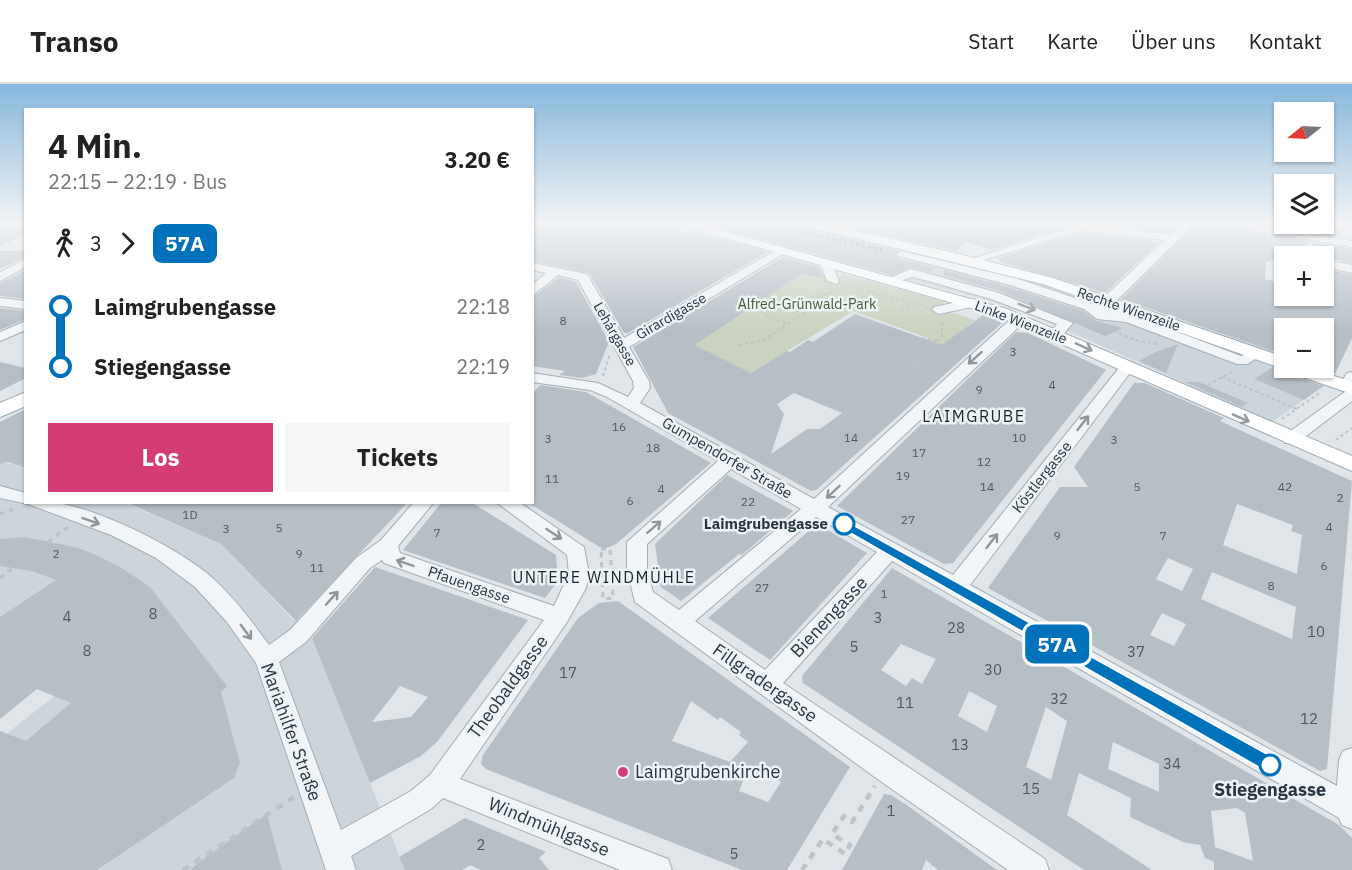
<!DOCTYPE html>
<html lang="de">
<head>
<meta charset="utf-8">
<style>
	:root { --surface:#fff; --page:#f6f6f6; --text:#222; --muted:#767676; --line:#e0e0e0; --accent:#d53c76 }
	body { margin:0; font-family:"IBM Plex Sans",sans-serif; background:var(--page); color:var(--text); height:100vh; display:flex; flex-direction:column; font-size:22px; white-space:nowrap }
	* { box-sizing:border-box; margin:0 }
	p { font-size:20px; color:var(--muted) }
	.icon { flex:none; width:33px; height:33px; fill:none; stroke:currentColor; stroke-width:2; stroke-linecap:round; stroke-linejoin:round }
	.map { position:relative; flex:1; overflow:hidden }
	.sheet { position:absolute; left:24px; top:24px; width:510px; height:396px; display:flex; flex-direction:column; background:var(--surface); border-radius:0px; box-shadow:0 2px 4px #0004 }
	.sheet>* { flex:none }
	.badge { padding:0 12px; border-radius:9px; font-size:21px; line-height:39px }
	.needle { width:39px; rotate:252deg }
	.controls { position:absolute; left:1274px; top:18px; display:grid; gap:12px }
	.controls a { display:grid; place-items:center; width:60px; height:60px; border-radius:0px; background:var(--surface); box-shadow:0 2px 4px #0004; font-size:30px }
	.map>.badge { position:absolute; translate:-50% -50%; box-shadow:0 0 0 3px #fff }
	.legs { display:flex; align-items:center; gap:9px; height:66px; padding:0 24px; font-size:20px }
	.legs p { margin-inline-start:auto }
	.summary { display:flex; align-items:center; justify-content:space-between; height:102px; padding:0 24px }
	h1 { font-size:33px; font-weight:800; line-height:45px }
	.action { display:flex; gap:12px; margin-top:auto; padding:12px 24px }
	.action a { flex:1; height:69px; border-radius:0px; background:var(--accent); color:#fff; font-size:24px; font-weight:800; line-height:69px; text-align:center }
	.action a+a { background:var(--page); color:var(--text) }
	ul { padding:0 24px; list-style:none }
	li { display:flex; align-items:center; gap:21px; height:60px; font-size:22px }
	li i { display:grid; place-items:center; width:9px; height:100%; margin:0 8px; background:currentColor }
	li i::after { content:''; width:15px; height:15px; margin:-8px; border:4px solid; border-radius:50%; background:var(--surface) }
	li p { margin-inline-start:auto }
	li:first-child i { background:linear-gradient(#0000 50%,currentColor 0) }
	li:last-child i { background:linear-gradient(currentColor 50%,#0000 0) }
	header { display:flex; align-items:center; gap:36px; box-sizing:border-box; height:84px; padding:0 30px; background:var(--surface); border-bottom:2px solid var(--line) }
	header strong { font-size:28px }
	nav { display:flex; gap:33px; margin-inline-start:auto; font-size:21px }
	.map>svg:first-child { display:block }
	.built { fill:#ccd5db }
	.green { fill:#c9d3bf }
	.building { fill:#b6bfc6; fill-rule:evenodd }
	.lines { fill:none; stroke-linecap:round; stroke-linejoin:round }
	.minor-tunnel { stroke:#bac2c7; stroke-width:12; stroke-dasharray:12 6; stroke-linecap:butt }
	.minor-casing { stroke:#a4adb3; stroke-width:2 }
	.major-casing { stroke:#9dacb5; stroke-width:2 }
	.path-far2 { stroke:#bdc3c8; stroke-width:2; stroke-dasharray:3 3; stroke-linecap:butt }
	.path-far1 { stroke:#bdc3c8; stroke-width:3; stroke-dasharray:5 5; stroke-linecap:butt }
	.path { stroke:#bdc3c8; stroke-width:4.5; stroke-dasharray:7 7; stroke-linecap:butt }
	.minor { fill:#f2f5f7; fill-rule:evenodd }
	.major { fill:#fff; fill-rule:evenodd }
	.rail { stroke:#778893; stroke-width:3; stroke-dasharray:2 4; stroke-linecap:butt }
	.oneway { stroke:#8c969c }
	.oneway2 { stroke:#939aa0 }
	.line-1 { fill:#0072bc; stroke:#fff; stroke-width:1.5 }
	.stop-1-dot { fill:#fff; stroke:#0072bc; stroke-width:3 }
	.poi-dot { fill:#d53c76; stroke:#eef3f6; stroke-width:2 }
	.labels { text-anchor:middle; stroke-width:5; stroke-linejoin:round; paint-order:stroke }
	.number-label { font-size:12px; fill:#4b5862 }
	.far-park-label { font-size:14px; fill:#455d33; stroke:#eef3f6 }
	.far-street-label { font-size:14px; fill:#273641; stroke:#eef3f6 }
	.street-label { font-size:15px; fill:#273641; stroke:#eef3f6 }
	.stop-label { font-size:15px; font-weight:bold; fill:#273641; stroke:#eef3f6; text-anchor:end }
	.near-number-label { font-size:15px; fill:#4b5862 }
	.neighbourhood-label { font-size:16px; letter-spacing:1.5px; fill:#192731; stroke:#eef3f6 }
	.near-street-label { font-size:18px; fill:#273641; stroke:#eef3f6 }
	.near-poi-label { font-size:18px; fill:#273641; stroke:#eef3f6; text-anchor:start }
	.near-stop-label { font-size:18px; font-weight:bold; fill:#273641; stroke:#eef3f6 }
</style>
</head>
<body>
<header>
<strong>Transo</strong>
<nav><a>Start</a><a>Karte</a><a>Über uns</a><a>Kontakt</a></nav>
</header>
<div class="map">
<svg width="1352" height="786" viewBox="0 0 1352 786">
	<rect width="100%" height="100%" fill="#dfe5e9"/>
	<!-- built -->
	<path class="built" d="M685,138H790L958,174L1040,197L1284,284H1295L1328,295L1324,302L1272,338L1046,237L990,217Z
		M0,377L25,384L26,418L125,419L221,460L293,536L301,538L311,551L405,786H25L0,665L6,650L98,578L150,503L122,484L0,573Z"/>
	<!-- green -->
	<path class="green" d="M805,187L837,196L842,190L935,215L945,218L939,224L975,236L917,286L897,279L928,254L853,227L749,290L695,261Z"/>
	<!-- building -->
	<path class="building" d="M17,138H26V149L0,163V146Z
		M532,138H642L688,149V146L768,168L628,249H624L589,189L532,177Z
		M714,138H749L767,142V138H787L897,167L894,170L897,174L936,184L931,188L910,183L892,191L711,141Z
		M850,138H1037L1061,145L991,166L966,158L956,167L846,143Z
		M1092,138H1181L1170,149Z
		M1198,138L1312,158L1293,166L1281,164L1274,169L1277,173L1266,178L1265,195L1284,200V212H1323V184L1352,191V254L1335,290L1317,284H1323V244H1284V271L1121,215Z
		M1249,138H1331L1345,154Z
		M1081,148L1160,158L1105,209L1001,178L998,174Z
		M1314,159L1352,165V179L1305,171Z
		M0,167H26V173L0,185Z
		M783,173L819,183L824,194L801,190L695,261L751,289L787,267L790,268L808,256L813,258L855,230L942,261L983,231L1003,238L816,406L811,407L668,329L633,263ZM794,309L842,329L820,345H807L771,370L784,330L777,320Z
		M26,186V215L0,212V199Z
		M944,186L1009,203L1083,227L1097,237L1123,244L1105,252L1000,207L943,191Z
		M559,193L576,198L609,258L596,290L582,294L559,291L565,287L532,282V214Z
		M0,224L26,227V235L0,246Z
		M1016,248L1028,249L1106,286L953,479L944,480L837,422Z
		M1178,260L1166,289L1139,277L1156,268Z
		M0,278L26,284V294L0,307Z
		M1273,283L1285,286L1287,290L1323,302L1304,316L1254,295Z
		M1185,298H1199L1248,319L1242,323Z
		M1134,299H1145L1224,334L1220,337L1352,397L1327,685L1320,687L988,504L1060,403H1088L1074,383ZM1237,420L1293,441L1291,447L1302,451L1297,490L1223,461ZM1168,474L1193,485L1182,507L1156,495ZM1212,488L1296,523L1292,555L1201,515ZM1162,529L1186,540L1174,562L1150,551Z
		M540,301L586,308L711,379L616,460L604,465L598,462L532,421V310Z
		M26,325V384L8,378L0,380V338Z
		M727,391L793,427L742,471L739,470L681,517L661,503L655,460Z
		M125,418H408L296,537L221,460Z
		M442,418H471L556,471L558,497L545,514L403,466Z
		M817,440L867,469L770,576L708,534Z
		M24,453L75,463L94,470L122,484L150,503L227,602L221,608L240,679L234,694L97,786H0V647L26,657L71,619L37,605L0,635V533L56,496L32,487L0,482V455Z
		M375,483L528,536L437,658L421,672L370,699L312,554ZM400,602L428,613L411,633L372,638Z
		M892,484L1339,741L1352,754V786H1214V778L1205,774L1200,761L1183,758L1130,733L1131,714L1079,689L1067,731L1152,786H1084L803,599L802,592ZM901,560L936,575L922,600L912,594L906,602L881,586ZM969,607L997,622L987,648L958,632ZM1046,623L1067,637L1051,696L1026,683ZM1113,658L1159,680V708L1108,685ZM1237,724L1245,729L1253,777L1215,763L1211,727Z
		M618,517L850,683L787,786H742L486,685L481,680L483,671L578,534L599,519ZM691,617L718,636L720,633L741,648L739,651L748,658L730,678L672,657ZM759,682L781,698L768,718L739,707L748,685Z
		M884,710L891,711L908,722L997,786H938L926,776L922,786H842Z
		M267,730L282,786H190L210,770Z
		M465,734L546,768L539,774L549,786H481L470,781L462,786H405L399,773Z"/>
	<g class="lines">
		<!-- minor-tunnel -->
		<path class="minor-tunnel" d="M1272,164L1282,169"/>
		<defs>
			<path id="minor" d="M0,138H10L0,144Z
				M699,138H712L701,146H693V142Z
				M836,138H848L837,148H829V144Z
				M1039,138H1072L1171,151L1185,138H1196L1113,220H1103V214L1165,156L1081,146L975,179L965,177L1070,144Z
				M1206,138H1233L1352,157V163Z
				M778,165L788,167L629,263L649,297L650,304L640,319L814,415L1014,232H1024V238L828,423L953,491L1123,279H1133L1135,282L1133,285L970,501L1337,702L1339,676L1343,667L1352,664V745L1342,741L1339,734L892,477L783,599L1045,775L1049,786H1008L876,694L635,518L627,486V458L718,377L607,313L590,306L532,298V289L598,299L628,313L634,304L633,297L578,196L558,191L532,212V201L546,189L532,186V179L587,190L624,254ZM731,385L801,425L679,526L653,508L647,486V460ZM816,433L877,468L765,586L695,537Z
				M1282,166L1299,170L1301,172L1278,171L1276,169Z
				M902,167L1018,195L1096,221H1106L1241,272L1257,266L1264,270L1247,280H1237L1126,238L1097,235L1084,225L1010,201L898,172L896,170Z
				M26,175V183L0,197V188Z
				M1323,176L1352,181V189L1323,182Z
				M822,177L832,179L839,197L837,200L827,197L820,179Z
				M911,185L999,209L1073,239L1061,253L1056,254L1049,250L1057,240L991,215L928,197L912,193L891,200L885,196Z
				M0,214L26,217V225L0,222Z
				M972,215L977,216V222L939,230L932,226L934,223Z
				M26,237V246L0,257V248Z
				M1352,288V317L1297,359H1285L1283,355L1285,351L1346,307L1341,299L1347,289Z
				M0,402L26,409V418C36,418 48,417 58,419C103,427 174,462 209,491C232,511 251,536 269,561L290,546L356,474L381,456L414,418H434L398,462L400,469L554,522L569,490L567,471L496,418H519L584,463L589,490L586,504L567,538L460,695L668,775L672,786H620L443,714L431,725L351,772L356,786H326L256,579L227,538L195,503L156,474L111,451L28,420L0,414ZM382,476L384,479L544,536L430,691L411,707L341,746L279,578L306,558L370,484Z"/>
			<path id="major" d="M669,138H691L1007,225L1352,372V387L995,231Z
				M789,138H815L955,169L1053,194L1284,273V284H1311L1352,298V310L1288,288L1286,284L1278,283L1043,200Z
				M26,308V322L0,333V319Z"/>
		</defs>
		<!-- minor casing -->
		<use href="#minor" class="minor-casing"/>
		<!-- major casing -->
		<use href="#major" class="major-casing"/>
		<!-- path-far2 -->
		<path class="path-far2" d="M651,138L662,141
			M737,138L890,176
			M1212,155L1223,159L1225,164L1270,171
			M1253,155L1270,168
			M1220,157L1273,161
			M1223,170L1239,168
			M1251,175L1256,169
			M844,200L927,223
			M901,226L912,219
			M766,231L789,240
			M1108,245L1135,256L1158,260
			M922,254L937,257
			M739,261L762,257L807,227L804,218L814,212L835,208
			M921,284L910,281L942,253V237
			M916,288L893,280L924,255
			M603,292L610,270
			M1222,293L1299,326
			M1208,301L1233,287
			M1282,335L1321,308
			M1336,356L1352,344"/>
		<!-- path-far1 -->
		<path class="path-far1" d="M0,430L13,425
			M48,458L68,443
			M601,465H610L613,514L603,515Z
			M0,494L13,484"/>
		<!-- path -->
		<path class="path" d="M183,786L294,713
			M802,786L823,755L845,770L850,761L832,750L844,732L852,738L875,702"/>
		<!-- minor -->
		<use href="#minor" class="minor"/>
		<!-- major -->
		<use href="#major" class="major"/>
		<!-- rail -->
		<path class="rail" d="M757,138L882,166"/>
	</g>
	<!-- one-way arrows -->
	<defs><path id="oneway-shaft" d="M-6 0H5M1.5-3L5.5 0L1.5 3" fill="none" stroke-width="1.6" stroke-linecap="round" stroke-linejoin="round" transform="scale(1.5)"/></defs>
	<g class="oneway">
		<use href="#oneway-shaft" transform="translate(1027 223) rotate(20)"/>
		<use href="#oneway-shaft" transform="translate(975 274) rotate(138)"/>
		<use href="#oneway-shaft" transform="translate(1083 339) rotate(-52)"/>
		<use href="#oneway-shaft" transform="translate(833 408) rotate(137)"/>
		<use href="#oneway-shaft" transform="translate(91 437) rotate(19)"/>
		<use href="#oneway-shaft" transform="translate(654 443) rotate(-41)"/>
		<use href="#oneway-shaft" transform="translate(554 450) rotate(33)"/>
		<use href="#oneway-shaft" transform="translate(992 457) rotate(-52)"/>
		<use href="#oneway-shaft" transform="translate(405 479) rotate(-161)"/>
		<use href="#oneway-shaft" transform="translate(332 514) rotate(-48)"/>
		<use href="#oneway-shaft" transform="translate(246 548) rotate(54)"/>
	</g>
	<g class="oneway2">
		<use href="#oneway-shaft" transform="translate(1084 263) rotate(24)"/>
		<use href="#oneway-shaft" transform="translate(1241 334) rotate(24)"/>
	</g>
	<!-- sky -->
	<linearGradient id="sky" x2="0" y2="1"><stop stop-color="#87b7dc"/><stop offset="0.56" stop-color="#f1f3f5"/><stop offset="1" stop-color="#f1f3f5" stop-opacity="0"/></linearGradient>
	<rect width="1352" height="248" fill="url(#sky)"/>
	<!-- line-1 -->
	<path class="line-1" d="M844,436L1276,675L1279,681L1276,686L1270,689L1264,686L840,443V437Z"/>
	<!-- markers -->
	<g class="stop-1-dot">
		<circle cx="844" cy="440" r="10"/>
		<circle cx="1270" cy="681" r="10"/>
	</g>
	<circle class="poi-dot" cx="623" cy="688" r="6"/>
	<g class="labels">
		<!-- number labels -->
		<g class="number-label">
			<text x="563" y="241">8</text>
			<text x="1013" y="272">3</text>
			<text x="1052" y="305">4</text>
			<text x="979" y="310">9</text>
			<text x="619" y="347">16</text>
			<text x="851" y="358">14</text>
			<text x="1019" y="358">10</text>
			<text x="548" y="359">3</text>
			<text x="1114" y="360">3</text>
			<text x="653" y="368">18</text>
			<text x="919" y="373">17</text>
			<text x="984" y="382">12</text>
			<text x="903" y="396">19</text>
			<text x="552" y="399">11</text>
			<text x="987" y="407">14</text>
			<text x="1137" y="407">5</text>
			<text x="1285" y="407">42</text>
			<text x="661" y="409">4</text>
			<text x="1340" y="418">2</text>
			<text x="630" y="421">6</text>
			<text x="748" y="422">22</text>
			<text x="190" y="435">1D</text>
			<text x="908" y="440">27</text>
			<text x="1329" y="447">4</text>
			<text x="279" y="448">5</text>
			<text x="226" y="449">3</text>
			<text x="437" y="453">7</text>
			<text x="1057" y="456">9</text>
			<text x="1163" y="456">7</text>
			<text x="56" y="474">2</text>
			<text x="299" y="474">9</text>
			<text x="1324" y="486">6</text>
			<text x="317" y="488">11</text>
			<text x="1271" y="506">8</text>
			<text x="762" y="508">27</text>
			<text x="884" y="514">1</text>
		</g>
		<!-- far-park labels -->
		<g class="far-park-label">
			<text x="807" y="225">Alfred-Grünwald-Park</text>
		</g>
		<!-- far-street labels -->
		<g class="far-street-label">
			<text transform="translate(1129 225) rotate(19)" y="5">Rechte Wienzeile</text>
			<text transform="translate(671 232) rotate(-30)" y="5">Girardigasse</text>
			<text transform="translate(1021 238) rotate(21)" y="5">Linke Wienzeile</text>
			<text transform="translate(615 250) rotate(60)" y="5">Lehárgasse</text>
		</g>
		<!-- street labels -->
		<g class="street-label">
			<text transform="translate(727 374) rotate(30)" y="5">Gumpendorfer Straße</text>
			<text transform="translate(1042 393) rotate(-52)" y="5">Köstlergasse</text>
			<text transform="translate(469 501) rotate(19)" y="5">Pfauengasse</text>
		</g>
		<!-- stop labels -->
		<g class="stop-label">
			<text x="828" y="445">Laimgrubengasse</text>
		</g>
		<!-- near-number labels -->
		<g class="near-number-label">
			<text x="153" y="535">8</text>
			<text x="67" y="538">4</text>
			<text x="878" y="539">3</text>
			<text x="956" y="549">28</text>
			<text x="1316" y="553">10</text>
			<text x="854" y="568">5</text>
			<text x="87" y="572">8</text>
			<text x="1136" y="573">37</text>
			<text x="993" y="591">30</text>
			<text x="568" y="594">17</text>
			<text x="1059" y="620">32</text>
			<text x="905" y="624">11</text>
			<text x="1309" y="640">12</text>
			<text x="960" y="666">13</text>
			<text x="1172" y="685">34</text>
			<text x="1031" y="710">15</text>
			<text x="891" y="732">1</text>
			<text x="481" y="766">2</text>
			<text x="734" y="775">5</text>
		</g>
		<!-- neighbourhood labels -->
		<g class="neighbourhood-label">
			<text x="974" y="338">LAIMGRUBE</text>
			<text x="604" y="499">UNTERE WINDMÜHLE</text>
		</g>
		<!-- near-street labels -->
		<g class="near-street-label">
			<text transform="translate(829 533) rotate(-47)" y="6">Bienengasse</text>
			<text transform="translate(765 599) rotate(35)" y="6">Fillgradergasse</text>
			<text transform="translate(508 603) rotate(-54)" y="6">Theobaldgasse</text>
			<text transform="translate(291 648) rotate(70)" y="6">Mariahilfer Straße</text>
			<text transform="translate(549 743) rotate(22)" y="6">Windmühlgasse</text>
		</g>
		<!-- near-poi labels -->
		<g class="near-poi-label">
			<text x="635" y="694">Laimgrubenkirche</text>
		</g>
		<!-- near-stop labels -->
		<g class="near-stop-label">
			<text x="1270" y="712">Stiegengasse</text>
		</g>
	</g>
</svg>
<div class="controls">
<a><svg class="needle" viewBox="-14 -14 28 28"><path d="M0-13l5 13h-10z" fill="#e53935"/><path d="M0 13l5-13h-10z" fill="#767676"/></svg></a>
<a><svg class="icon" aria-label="layers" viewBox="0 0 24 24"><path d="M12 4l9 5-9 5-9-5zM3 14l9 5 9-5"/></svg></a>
<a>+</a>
<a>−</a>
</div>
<b class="badge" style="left:1057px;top:560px;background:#0072bc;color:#fff">57A</b>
<section class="sheet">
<div class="summary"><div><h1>4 Min.</h1><p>22:15 – 22:19 · Bus</p></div><b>3.20 €</b></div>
<div class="legs"><svg class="icon" aria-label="walk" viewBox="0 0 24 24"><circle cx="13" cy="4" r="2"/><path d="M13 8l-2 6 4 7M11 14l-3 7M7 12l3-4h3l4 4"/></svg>3<svg class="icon" aria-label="forward" viewBox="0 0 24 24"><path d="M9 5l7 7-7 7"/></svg><b class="badge" style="background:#0072bc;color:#fff">57A</b></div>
<ul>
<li><i style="color:#0072bc"></i><b>Laimgrubengasse</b><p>22:18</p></li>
<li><i style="color:#0072bc"></i><b>Stiegengasse</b><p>22:19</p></li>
</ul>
<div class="action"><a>Los</a><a>Tickets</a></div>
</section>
</div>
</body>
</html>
